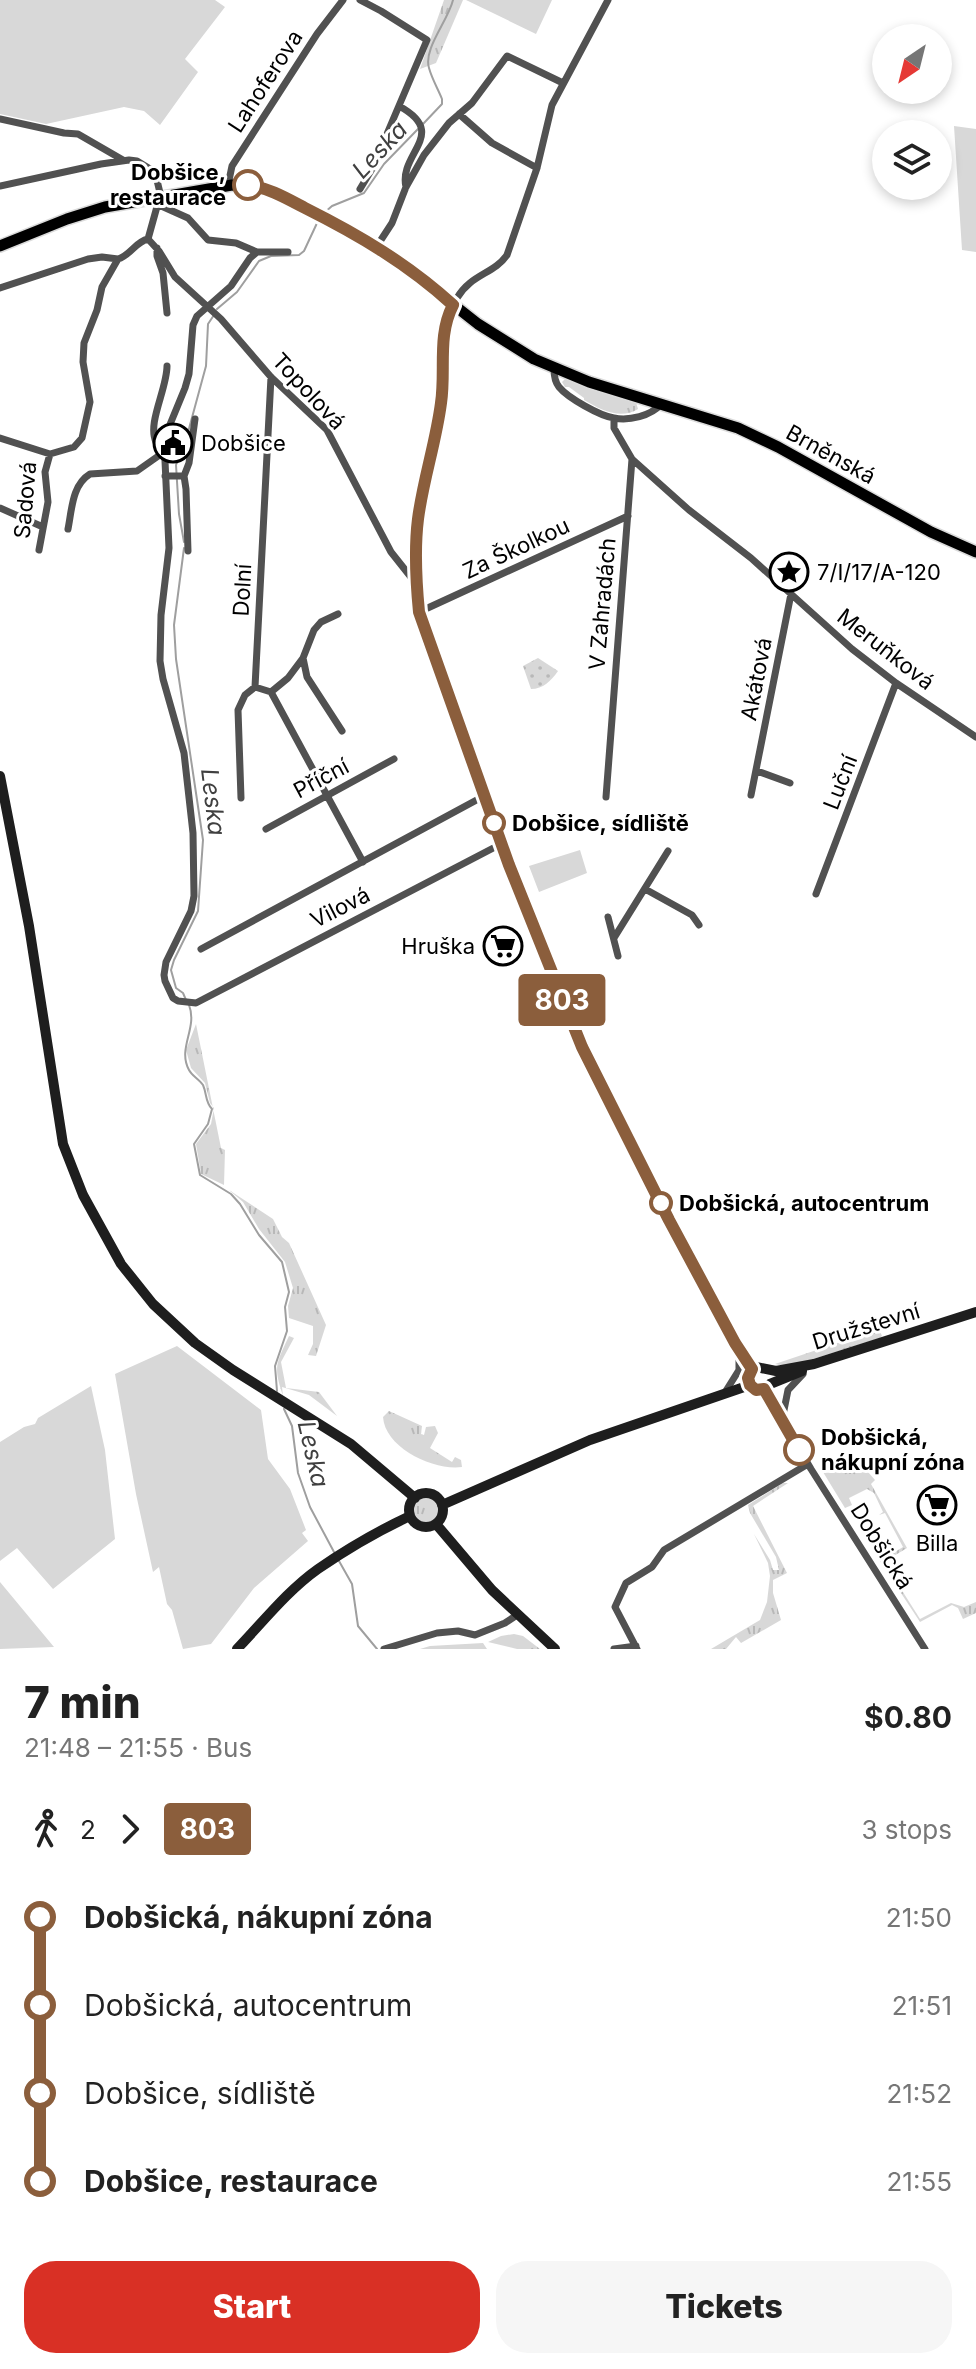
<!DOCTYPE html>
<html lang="en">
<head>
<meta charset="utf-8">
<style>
	:root { --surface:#fff; --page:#f6f6f6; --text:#222; --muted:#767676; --accent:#d93025 }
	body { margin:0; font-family:Inter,sans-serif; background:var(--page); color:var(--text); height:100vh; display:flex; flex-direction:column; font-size:30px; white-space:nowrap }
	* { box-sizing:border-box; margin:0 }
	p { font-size:26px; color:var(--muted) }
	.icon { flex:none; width:44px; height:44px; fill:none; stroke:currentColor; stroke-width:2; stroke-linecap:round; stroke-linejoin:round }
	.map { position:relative; height:1649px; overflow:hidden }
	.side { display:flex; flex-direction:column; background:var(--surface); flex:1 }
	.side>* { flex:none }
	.badge { padding:0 16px; border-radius:6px; font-size:28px; line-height:52px }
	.needle { width:52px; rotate:215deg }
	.tools { position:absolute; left:872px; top:24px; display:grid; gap:16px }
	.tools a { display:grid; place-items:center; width:80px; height:80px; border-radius:50%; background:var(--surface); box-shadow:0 4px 12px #0003; font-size:40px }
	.map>.badge { position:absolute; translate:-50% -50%; box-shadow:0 0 0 4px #fff }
	.legs { display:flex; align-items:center; gap:12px; height:88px; padding:0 24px; font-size:26px }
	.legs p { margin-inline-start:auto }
	.overview { display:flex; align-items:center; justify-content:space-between; height:136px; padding:0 24px }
	h1 { font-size:44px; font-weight:800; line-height:60px }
	.cta { display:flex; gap:16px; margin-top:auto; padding:16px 24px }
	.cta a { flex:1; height:92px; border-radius:32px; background:var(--accent); color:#fff; font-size:32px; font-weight:800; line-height:92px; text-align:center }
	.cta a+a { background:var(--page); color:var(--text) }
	ul { padding:0 24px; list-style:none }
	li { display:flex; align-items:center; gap:28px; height:88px; font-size:30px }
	li i { display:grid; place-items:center; width:12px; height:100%; margin:0 10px; background:currentColor }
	li i::after { content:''; width:20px; height:20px; margin:-10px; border:6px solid; border-radius:50%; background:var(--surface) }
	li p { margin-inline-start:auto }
	li:first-child i { background:linear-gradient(#0000 50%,currentColor 0) }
	li:last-child i { background:linear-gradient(currentColor 50%,#0000 0) }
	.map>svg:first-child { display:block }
	.grass { fill:url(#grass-tufts) }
	.park { fill:url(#park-dots) }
	.garden { fill:#d8d8d8 }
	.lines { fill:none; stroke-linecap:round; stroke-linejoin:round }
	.stream { stroke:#9f9f9f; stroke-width:2 }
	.primary-casing { stroke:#dbdbdb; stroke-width:14 }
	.minor { stroke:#515151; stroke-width:7 }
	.secondary { stroke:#1e1e1e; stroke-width:10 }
	.primary { stroke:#000; stroke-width:11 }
	.line-1-casing { stroke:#fff; stroke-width:18 }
	.line-1 { stroke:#8b5e3c; stroke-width:12 }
	.stop-1-dot { fill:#fff; stroke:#8b5e3c; stroke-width:4 }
	.labels { text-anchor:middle; stroke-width:6; stroke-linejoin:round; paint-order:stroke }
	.street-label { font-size:22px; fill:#000; stroke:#fff }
	.stop-label { font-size:22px; font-weight:bold; fill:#000; stroke:#fff; text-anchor:start }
	.poi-label { font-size:22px; fill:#000; stroke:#fff; text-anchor:start }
	.water-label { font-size:24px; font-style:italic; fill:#404040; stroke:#fff }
</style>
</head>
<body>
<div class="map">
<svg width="976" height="1649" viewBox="0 0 976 1649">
	<defs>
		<pattern id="grass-tufts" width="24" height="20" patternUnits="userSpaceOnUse" patternTransform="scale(2)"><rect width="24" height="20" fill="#d8d8d8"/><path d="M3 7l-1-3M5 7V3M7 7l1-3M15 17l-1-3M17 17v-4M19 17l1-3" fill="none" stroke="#b8b8b8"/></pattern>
		<pattern id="park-dots" width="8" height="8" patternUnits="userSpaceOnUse" patternTransform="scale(2)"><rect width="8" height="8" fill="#d8d8d8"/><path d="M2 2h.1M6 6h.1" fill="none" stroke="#b8b8b8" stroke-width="1.8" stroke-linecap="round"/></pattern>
	</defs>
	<rect width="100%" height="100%" fill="#fff"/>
	<!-- grass -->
	<path class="grass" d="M444,0H463L436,63L420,69Z
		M565,379L636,402L638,409C620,420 601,410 584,400V398L569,387H565L562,382Z
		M196,1024L221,1148L225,1150L224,1185L201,1174L196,1144L211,1124L214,1108L210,1103L205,1083L191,1068L186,1050Z
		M229,1190L273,1219L282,1237L289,1243L326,1325L316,1356L308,1355L313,1344V1326L289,1318L288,1306L293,1288L285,1262L259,1229L243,1202Z
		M879,1329L882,1336L880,1338L788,1367L775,1364Z
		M289,1336L294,1338L281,1362L286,1388L319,1392L337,1416L309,1395L282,1387L283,1396C273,1366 276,1364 289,1336Z
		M389,1411L422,1426L421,1434L424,1435L426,1427L435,1426L438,1433L430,1448L452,1462L455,1457L461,1460L462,1467C434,1471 385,1448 383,1417Z
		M846,1455L855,1457L875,1480L871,1484L907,1548L884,1562L920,1619L951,1603L964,1607L976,1602V1613L963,1619L958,1608L952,1605L920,1622L880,1561L903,1547L885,1513L879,1515L883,1512L874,1493L867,1489L849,1498L852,1505L845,1508L823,1472L832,1462Z
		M783,1483H788L753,1506L787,1573L773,1580V1593L781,1620L741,1643L736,1637L726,1649H711L760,1620L767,1602L770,1576L768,1563L754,1534L770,1560L773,1570H779L776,1557L750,1513L748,1505Z
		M413 1511a13 13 0 1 1 26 0a13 13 0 1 1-26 0Z
		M514,1634L523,1636L540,1649H517L488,1642L501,1636Z"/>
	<!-- park -->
	<path class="park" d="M538,658L558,671C551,681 543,689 531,689L523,666Z"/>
	<!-- garden -->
	<path class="garden" d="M0,0H215L225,7L185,59L198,72L160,125L144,111L124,107L46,124L0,114Z
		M466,0H552L536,34Z
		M954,126L976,129V252L962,250Z
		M580,850L587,873L539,892L529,866Z
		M177,1346L261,1410L268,1459L290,1489L306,1530L302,1533L308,1541L254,1588L211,1644L183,1649L172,1610L167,1604L159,1567L153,1572L136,1494L115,1374Z
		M91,1386L105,1450L115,1539L53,1589L17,1548L0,1561V1442L24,1427L35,1424L38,1418Z
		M0,1582L54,1647L0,1649Z
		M483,1643L487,1649H420L430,1646Z"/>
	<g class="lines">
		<!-- stream -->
		<path class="stream" d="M423,124L442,104V99C438,89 432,79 429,68C423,49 448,21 453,0
			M324,213L332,206L364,193L384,164L418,129
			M217,309L237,292L259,261L271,256L299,255L304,251L318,221
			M184,542L179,514L176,465L187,436L206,366L208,324L214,315
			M184,548L174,625L176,659L203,840L198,911L174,960L171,970L176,988L183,993L186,1000
			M189,1005C198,1028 177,1048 189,1070C192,1076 199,1079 203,1085C207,1094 205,1102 212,1109L208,1124L194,1144L200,1175L231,1194L240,1204L259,1235L282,1262L289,1292L285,1307L287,1331L275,1366L277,1391
			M284,1409L292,1426L298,1473L310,1507L334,1552
			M339,1561L352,1584L358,1626L377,1649"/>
		<defs>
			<path id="primary" d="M0,246L67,219L105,207L232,185L263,188L318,214L389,254L478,324L534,359L589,382L738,428L778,447L931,532L976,552"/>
		</defs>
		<!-- primary casing -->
		<use href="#primary" class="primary-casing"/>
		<!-- minor -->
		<path class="minor" d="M360,0L381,11L427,40L372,169L360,189
			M608,0L552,105L537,168L507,255C494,274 471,274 457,298C438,330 445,365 442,400C438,441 423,480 418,521C414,552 416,581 419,612L517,886L582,1047L669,1220L739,1349L752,1369
			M399,106C450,134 398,153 406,187
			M459,114L492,143L537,168
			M0,119L64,133L78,134L123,160
			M228,185L232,166L317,34L343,0
			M0,186L101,164L129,160L137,161L155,172L161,197
			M159,205L188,218L208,240L236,243L257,252H288
			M148,239L159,251L175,277L221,319L271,377L327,430L391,552L414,581
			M148,239L158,203
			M377,246L392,223L406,187L424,155L449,123L472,103L507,56L563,83
			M157,248V256L163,273L167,313
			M257,252L250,258L231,286L197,316L193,325L189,374L185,388L164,439L169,548L161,615L160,661L163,679L184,753L193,833L194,896L191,911L166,962L164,975L165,981L173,998L178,1001L196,1003L501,844
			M0,288L88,259L102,257L118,259
			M554,369C554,375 555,382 559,387C568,398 600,416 614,418C629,421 651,416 661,404
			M0,438L50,454
			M50,454L74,447L82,438L90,402L83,362L84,343L97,310L102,287L118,259C131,255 135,242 148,239
			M632,459L689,510L751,558L852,649L896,683L976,737
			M165,476H184L189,463L195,419
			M184,476L186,489L188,551
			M0,508L43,527
			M68,529C72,509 72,485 90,474L137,471L164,452C161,448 157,446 156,442C147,423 167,389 167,366
			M39,550L48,502L45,472L50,454
			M419,612L628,516
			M338,614L321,622L314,630L303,658L307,677L342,731
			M255,687L271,692L363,862
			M271,692L288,678L303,658
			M757,771L790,783
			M751,795L791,594
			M606,797L632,459L614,428V418
			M241,798L238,710L245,695L255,687L271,377
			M266,829L394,759
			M645,889L692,915L699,925
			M816,894L896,683
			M608,917L618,956
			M614,938L668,851
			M201,949L484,796
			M764,1389L811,1469L925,1649
			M724,1394L739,1370V1351
			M782,1420L788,1390L803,1374
			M384,1649L437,1633L458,1631L475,1635L505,1623L517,1615
			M614,1649L636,1646
			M637,1649L615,1607L626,1583L652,1567L664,1550L808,1464"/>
		<!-- secondary -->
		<path class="secondary" d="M0,776L29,926L63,1144L83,1195L121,1264L153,1304L195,1343L233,1370L351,1444L415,1498
			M750,1385L748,1374L756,1367L776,1371L814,1364L976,1312
			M750,1385L756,1390L764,1389L770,1384L802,1371
			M409 1510a17 17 0 1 1 34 0a17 17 0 1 1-34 0Z
			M442,1505L590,1440L750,1385
			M436,1524L492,1590L555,1649
			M237,1649C263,1622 287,1591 318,1569C347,1549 378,1531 410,1516"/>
		<!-- primary -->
		<use href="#primary" class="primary"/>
	</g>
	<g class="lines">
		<defs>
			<path id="line-1" d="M248,185C269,188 286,198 305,208C359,235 408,264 453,305C437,336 446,370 441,403C436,442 423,480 418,519C414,551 416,581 419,612L509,865L582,1047L669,1220L735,1343L752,1369L748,1378L750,1385L756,1390L764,1389L799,1450"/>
		</defs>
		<!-- line-1 casing -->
		<use href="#line-1" class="line-1-casing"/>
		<!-- line-1 -->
		<use href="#line-1" class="line-1"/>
	</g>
	<!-- icons -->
	<defs>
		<symbol id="civic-ring" viewBox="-11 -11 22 22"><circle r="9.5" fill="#fff" stroke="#000" stroke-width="1.5"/><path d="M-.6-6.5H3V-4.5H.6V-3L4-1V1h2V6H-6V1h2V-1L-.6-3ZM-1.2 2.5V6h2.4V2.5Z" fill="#000"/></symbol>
		<symbol id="sight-ring" viewBox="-11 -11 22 22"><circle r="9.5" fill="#fff" stroke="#000" stroke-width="1.5"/><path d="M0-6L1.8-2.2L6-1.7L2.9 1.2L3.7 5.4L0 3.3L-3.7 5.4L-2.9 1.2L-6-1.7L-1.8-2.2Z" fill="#000"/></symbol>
		<symbol id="supermarket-ring" viewBox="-11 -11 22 22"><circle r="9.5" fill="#fff" stroke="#000" stroke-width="1.5"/><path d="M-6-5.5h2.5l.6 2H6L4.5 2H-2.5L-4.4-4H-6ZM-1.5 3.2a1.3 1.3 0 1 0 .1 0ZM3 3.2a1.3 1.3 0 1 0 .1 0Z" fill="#000"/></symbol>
	</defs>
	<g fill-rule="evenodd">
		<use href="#civic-ring" x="151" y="421" width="44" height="44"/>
		<use href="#sight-ring" x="767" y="550" width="44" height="44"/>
		<use href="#supermarket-ring" x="481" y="924" width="44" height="44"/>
		<use href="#supermarket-ring" x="915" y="1483" width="44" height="44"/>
	</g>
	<!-- markers -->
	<g class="stop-1-dot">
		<circle cx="248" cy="185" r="14"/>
		<circle cx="494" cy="823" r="10"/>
		<circle cx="661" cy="1203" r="10"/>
		<circle cx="799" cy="1450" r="14"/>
	</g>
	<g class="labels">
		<!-- street labels -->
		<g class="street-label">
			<text transform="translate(265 81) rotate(-57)" y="8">Lahoferova</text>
			<text transform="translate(309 391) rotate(47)" y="8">Topolová</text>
			<text transform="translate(831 454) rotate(29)" y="8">Brněnská</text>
			<text transform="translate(25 500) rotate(-85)" y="8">Sadová</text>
			<text transform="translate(516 548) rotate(-25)" y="8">Za Školkou</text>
			<text transform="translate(242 590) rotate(-87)" y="8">Dolní</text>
			<text transform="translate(602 604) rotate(-85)" y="8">V Zahradách</text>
			<text transform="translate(886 649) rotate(38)" y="8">Meruňková</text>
			<text transform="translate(756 679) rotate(-79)" y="8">Akátová</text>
			<text transform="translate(321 778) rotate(-28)" y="8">Příční</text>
			<text transform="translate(840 782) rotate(-69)" y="8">Luční</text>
			<text transform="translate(340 907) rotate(-27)" y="8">Vilová</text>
			<text transform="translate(866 1326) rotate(-17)" y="8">Družstevní</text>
			<text transform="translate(882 1546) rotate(58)" y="8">Dobšická</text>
		</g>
		<!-- stop labels -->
		<g class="stop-label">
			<text x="226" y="180" text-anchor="end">Dobšice,<tspan x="226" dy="25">restaurace</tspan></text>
			<text x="512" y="831">Dobšice, sídliště</text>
			<text x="679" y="1211">Dobšická, autocentrum</text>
			<text x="821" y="1445">Dobšická,<tspan x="821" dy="25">nákupní zóna</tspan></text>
		</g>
		<!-- poi labels -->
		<g class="poi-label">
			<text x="201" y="451">Dobšice</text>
			<text x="817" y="580">7/I/17/A-120</text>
			<text x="475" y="954" text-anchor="end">Hruška</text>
			<text x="937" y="1551" text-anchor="middle">Billa</text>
		</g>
		<!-- water labels -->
		<g class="water-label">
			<text transform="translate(380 150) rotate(-47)" y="8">Leska</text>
			<text transform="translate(213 802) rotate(83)" y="8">Leska</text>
			<text transform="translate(313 1454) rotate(77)" y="8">Leska</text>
		</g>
	</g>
</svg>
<div class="tools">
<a><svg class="needle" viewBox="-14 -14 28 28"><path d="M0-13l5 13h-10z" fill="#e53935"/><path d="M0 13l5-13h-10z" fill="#767676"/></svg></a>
<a><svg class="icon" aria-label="layers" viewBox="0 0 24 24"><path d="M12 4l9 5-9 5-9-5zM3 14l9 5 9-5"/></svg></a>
</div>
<b class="badge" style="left:562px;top:1000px;background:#8b5e3c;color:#fff">803</b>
</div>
<section class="side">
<div class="overview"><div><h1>7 min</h1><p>21:48 – 21:55 · Bus</p></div><b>$0.80</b></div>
<div class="legs"><svg class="icon" aria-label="walk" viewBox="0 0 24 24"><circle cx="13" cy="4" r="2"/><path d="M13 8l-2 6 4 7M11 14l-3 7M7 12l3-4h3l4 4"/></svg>2<svg class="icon" aria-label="forward" viewBox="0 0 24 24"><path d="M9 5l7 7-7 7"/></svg><b class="badge" style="background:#8b5e3c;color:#fff">803</b><p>3 stops</p></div>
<ul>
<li><i style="color:#8b5e3c"></i><b>Dobšická, nákupní zóna</b><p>21:50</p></li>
<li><i style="color:#8b5e3c"></i><span>Dobšická, autocentrum</span><p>21:51</p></li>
<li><i style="color:#8b5e3c"></i><span>Dobšice, sídliště</span><p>21:52</p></li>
<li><i style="color:#8b5e3c"></i><b>Dobšice, restaurace</b><p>21:55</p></li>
</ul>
<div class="cta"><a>Start</a><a>Tickets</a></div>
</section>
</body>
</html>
